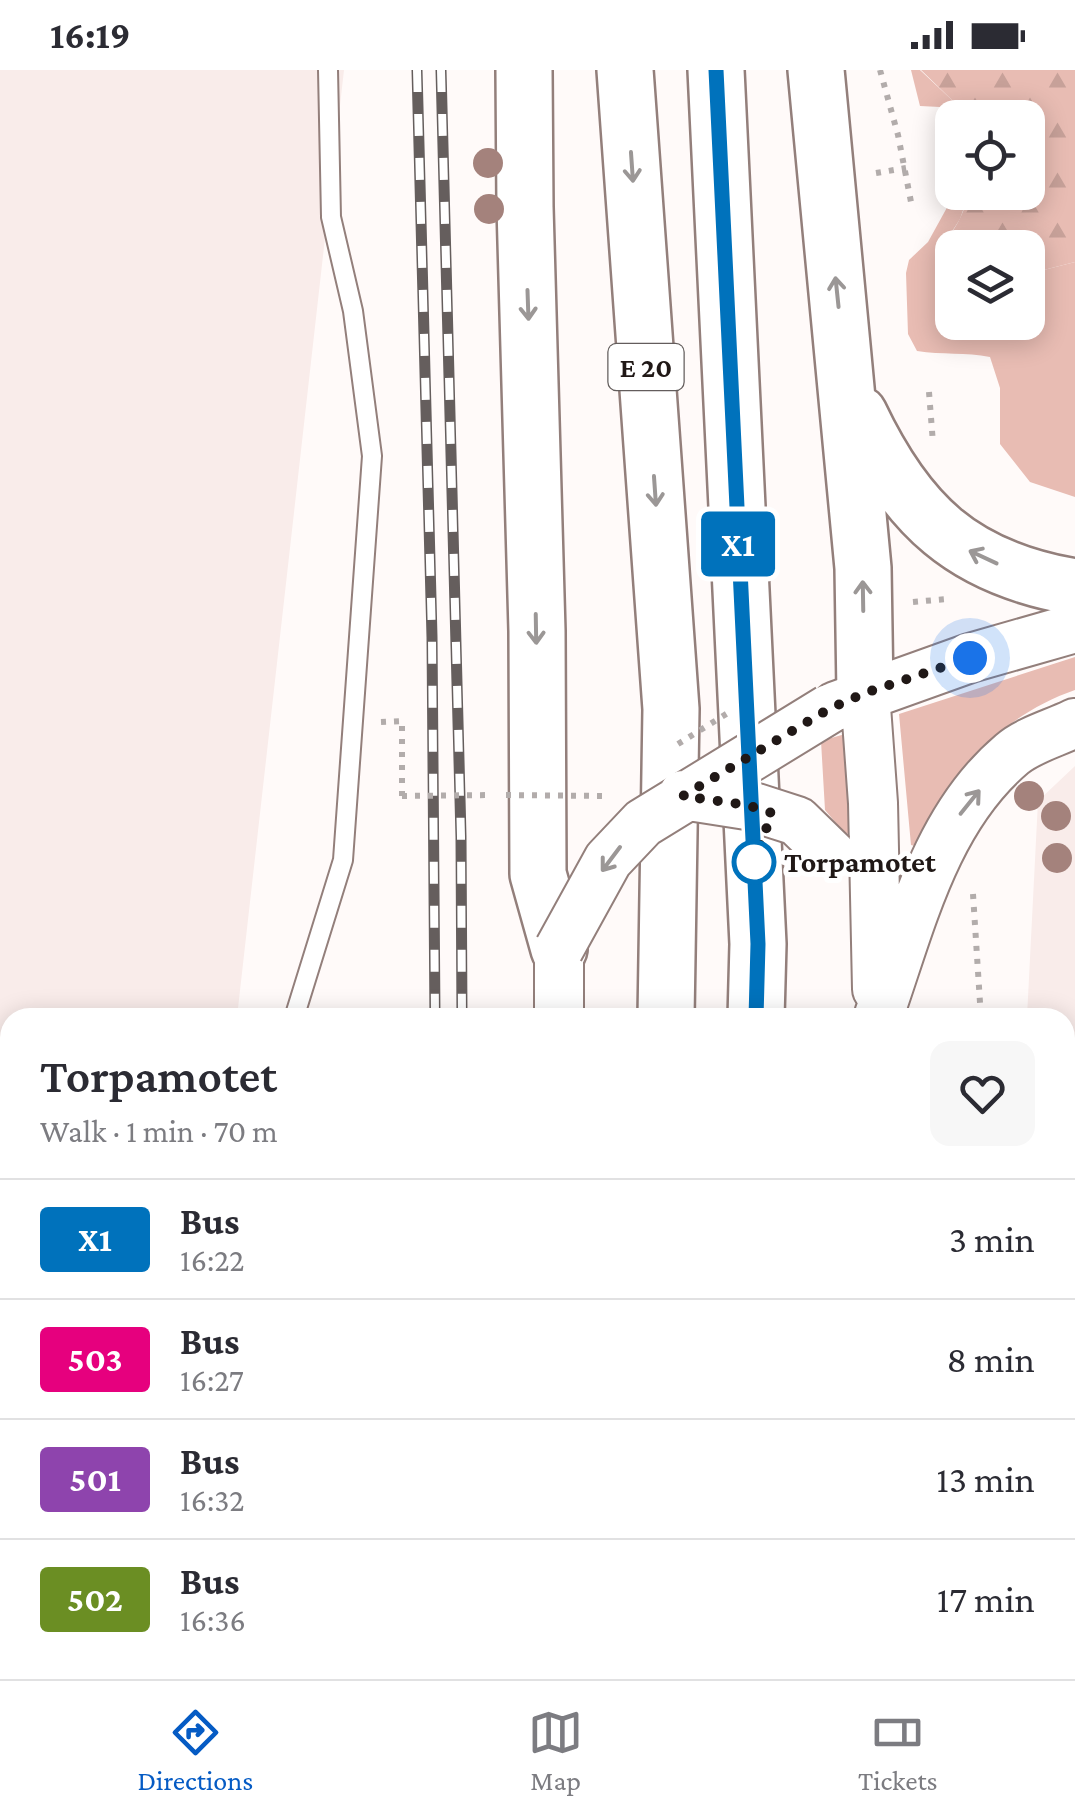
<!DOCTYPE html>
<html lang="en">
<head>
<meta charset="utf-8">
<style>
	:root { --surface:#fff; --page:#f7f7f7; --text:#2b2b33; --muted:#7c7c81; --line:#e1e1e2; --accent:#055bc4 }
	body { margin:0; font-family:"Crimson Pro",serif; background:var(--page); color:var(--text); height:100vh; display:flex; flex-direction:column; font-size:38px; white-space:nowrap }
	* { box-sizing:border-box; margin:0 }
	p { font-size:32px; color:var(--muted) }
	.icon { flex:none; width:55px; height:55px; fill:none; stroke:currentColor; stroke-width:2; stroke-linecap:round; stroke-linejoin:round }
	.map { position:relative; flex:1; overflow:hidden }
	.side { position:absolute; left:0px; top:938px; width:1075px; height:672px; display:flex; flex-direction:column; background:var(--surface); border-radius:30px 30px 0 0; box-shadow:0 5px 25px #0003 }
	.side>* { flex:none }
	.badge { padding:0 20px; border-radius:8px; font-size:35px; line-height:65px }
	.tools { position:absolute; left:935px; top:30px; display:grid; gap:20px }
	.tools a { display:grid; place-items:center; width:110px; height:110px; border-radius:20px; background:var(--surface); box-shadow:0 5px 25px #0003; font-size:50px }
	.you { position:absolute; width:50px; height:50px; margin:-25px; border:8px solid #fff; border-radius:50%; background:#1a73e8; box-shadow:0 0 0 15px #1a73e833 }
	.map>.badge { position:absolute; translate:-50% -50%; box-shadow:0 0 0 5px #fff }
	.round { display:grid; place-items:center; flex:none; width:105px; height:105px; border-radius:20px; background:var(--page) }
	.overview { display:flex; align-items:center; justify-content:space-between; height:170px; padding:0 40px }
	h1 { font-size:48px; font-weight:600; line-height:75px }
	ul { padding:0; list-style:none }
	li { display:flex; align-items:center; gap:30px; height:120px; padding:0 40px; border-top:2px solid var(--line) }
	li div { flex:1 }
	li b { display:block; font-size:38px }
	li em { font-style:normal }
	li .badge { min-width:110px; font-weight:700; text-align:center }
	.status { display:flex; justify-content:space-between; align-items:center; height:70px; padding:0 50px; background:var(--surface); direction:ltr }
	.status svg { height:28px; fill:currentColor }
	.tabs { display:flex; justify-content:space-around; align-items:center; height:140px; border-top:2px solid var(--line); background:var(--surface); font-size:28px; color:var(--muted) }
	.tabs a { display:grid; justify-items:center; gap:5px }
	.tabs .active { color:var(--accent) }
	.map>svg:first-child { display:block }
	.built { fill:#f9ecea }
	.green { fill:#e8bcb3 }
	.forest { fill:url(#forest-firs) }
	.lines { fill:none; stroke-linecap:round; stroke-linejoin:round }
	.service-casing { stroke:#937f7b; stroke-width:22 }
	.minor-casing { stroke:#937f7b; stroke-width:42 }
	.tertiary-casing { stroke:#937f7b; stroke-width:52 }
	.motorway-casing { stroke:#937f7b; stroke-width:60 }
	.path { stroke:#b2acab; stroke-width:6; stroke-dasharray:5 8; stroke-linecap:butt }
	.service { stroke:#fff; stroke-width:18 }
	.minor { stroke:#fff; stroke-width:38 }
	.tertiary { stroke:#fff; stroke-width:48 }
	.motorway { stroke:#fff; stroke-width:55 }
	.rail-casing { stroke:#655e5d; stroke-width:11 }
	.rail { stroke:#fff; stroke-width:8; stroke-dasharray:22; stroke-linecap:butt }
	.tertiary-bridge-casing { stroke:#937f7b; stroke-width:52; stroke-linecap:butt }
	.path-bridge { stroke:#b2acab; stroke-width:6; stroke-dasharray:5 8; stroke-linecap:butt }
	.tertiary-bridge { stroke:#fff; stroke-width:48 }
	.tree { fill:#a4827c }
	.oneway { stroke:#9b9796 }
	.line-casing { stroke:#fff; stroke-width:22 }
	.line { stroke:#0072bc; stroke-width:15 }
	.walk { stroke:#201816; stroke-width:10; stroke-dasharray:0 18 }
	.stop-dot { fill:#fff; stroke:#0072bc; stroke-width:5 }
	.labels { text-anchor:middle; stroke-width:10; stroke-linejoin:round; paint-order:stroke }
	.shield { fill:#fff; stroke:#635d5c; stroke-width:2.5 }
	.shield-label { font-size:28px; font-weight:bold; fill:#201816 }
	.stop-label { font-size:30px; font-weight:bold; fill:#201816; stroke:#fff; text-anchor:start }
</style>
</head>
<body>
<div class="status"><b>16:19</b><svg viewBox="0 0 49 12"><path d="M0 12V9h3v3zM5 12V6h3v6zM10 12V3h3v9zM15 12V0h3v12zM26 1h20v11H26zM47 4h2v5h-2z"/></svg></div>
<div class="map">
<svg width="1075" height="1609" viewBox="0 0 1075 1609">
	<defs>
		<pattern id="forest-firs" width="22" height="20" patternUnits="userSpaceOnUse" patternTransform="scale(2.5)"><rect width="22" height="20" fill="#e8bcb3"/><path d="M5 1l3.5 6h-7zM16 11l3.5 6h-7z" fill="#c7a199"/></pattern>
	</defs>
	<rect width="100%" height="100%" fill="#fffaf9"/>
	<!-- built -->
	<path class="built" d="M0,0H344L237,947L10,948V1600H424L423,1609H0Z
		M1075,696V1238L1065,1222V948L1027,947L1038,731Z"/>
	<!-- green -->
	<path class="green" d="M911,0H920L953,31L961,47L952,48V90L940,37L920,36Z
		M955,123H969L960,149L942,177L949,217L952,218V252H1028V204L1075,192V427L1030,412L1000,374V318L990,287C966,282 942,285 917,281L908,264L906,203L909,190L928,172Z
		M1075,587V620C1000,646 948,705 915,776L911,775L899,644Z
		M845,664L850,761L846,765L825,740L821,671Z
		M903,1600H1038L1039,1603L1036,1609C991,1601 947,1609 902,1609Z"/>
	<!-- forest -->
	<path class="forest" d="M921,0H1075V192L1028,204V178H952V218C926,199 944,175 957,154C963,144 966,133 969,123L1028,122V48L961,47L953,31Z"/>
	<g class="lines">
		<defs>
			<path id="service" d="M294,948L343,790L372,386L353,241L331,147L328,0
				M113,1609L114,1600
				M360,1609V1600"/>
			<path id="minor" d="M1065,1294L1075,1315
				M1065,1552L1075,1571
				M1057,1600L1063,1609"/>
			<path id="tertiary" d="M865,623L873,733L877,919
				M836,636L970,588L1075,558
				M559,879V948
				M879,945C911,854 935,749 1012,684C1028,670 1055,663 1075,653"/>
			<path id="motorway" d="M524,0L525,137L537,561L538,804L559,879
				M625,0L671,639L666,948
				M716,0L758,874L756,948
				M816,0L863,498L865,623
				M859,344C907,445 962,498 1075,517
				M546,1609V1600
				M639,1609V1600
				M722,1609L723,1600
				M863,1609L864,1600"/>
		</defs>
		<!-- service casing -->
		<use href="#service" class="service-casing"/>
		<!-- minor casing -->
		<use href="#minor" class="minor-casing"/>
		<!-- tertiary casing -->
		<use href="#tertiary" class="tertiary-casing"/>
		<!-- motorway casing -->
		<use href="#motorway" class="motorway-casing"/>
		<!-- path -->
		<path class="path" d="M880,0L898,65L911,132
			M876,103L906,98
			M929,322L933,373
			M913,532L947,529
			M381,652L402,651V726
			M973,824L981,948
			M1065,1001L1075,991
			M1065,1388L1075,1403"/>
		<!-- service -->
		<use href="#service" class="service"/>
		<!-- minor -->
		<use href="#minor" class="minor"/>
		<!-- tertiary -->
		<use href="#tertiary" class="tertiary"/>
		<!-- motorway -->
		<use href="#motorway" class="motorway"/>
		<defs>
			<path id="rail" d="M417,0L432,567L435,948
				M441,0L461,767L462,948
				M428,1609V1600
				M452,1609V1600"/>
		</defs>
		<!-- rail casing -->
		<use href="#rail" class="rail-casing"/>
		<!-- rail -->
		<use href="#rail" class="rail"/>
		<defs>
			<path id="tertiary-bridge" d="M683,725L747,735L797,751L832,785
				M559,879L608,790L643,753L829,639"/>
		</defs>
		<!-- tertiary-bridge casing -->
		<use href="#tertiary-bridge" class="tertiary-bridge-casing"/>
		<!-- path-bridge -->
		<path class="path-bridge" d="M678,674L731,641
			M506,725L604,726
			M402,726L493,725"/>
		<!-- tertiary-bridge -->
		<use href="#tertiary-bridge" class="tertiary-bridge"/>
	</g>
	<!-- trees -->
	<g class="tree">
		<circle cx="488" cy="93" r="15"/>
		<circle cx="489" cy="139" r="15"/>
		<circle cx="1029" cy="726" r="15"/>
		<circle cx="1056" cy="746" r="15"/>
		<circle cx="1057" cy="788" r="15"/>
	</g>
	<!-- one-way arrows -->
	<defs><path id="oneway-shaft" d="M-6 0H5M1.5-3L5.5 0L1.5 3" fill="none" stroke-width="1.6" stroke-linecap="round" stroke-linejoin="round" transform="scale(2.5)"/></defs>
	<g class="oneway">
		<use href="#oneway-shaft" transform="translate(632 97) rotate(86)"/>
		<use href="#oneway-shaft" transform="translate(837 222) rotate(-96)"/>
		<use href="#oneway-shaft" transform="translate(528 235) rotate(88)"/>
		<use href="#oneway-shaft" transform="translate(655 421) rotate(86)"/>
		<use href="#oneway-shaft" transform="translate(983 487) rotate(-155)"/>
		<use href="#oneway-shaft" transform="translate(863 526) rotate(-91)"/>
		<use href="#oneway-shaft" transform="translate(536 559) rotate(89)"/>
		<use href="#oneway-shaft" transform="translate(970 732) rotate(-51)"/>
		<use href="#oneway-shaft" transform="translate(611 789) rotate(127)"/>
	</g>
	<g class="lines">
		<defs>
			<path id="line" d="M716,0L758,874L756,948"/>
		</defs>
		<!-- line casing -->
		<use href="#line" class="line-casing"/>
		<!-- line -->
		<use href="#line" class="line"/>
		<!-- walk -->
		<path class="walk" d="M754,792L772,743L747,735L683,726L829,639L865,623L970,588"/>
	</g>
	<!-- markers -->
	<circle class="stop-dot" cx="754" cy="792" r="20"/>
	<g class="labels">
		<!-- shield labels -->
		<rect class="shield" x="608.5" y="274" width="75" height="46" rx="8"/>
		<g class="shield-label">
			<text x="646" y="307">E 20</text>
		</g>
		<!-- stop labels -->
		<g class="stop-label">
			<text x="784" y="802">Torpamotet</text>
		</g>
	</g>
</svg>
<div class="tools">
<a><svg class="icon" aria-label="locate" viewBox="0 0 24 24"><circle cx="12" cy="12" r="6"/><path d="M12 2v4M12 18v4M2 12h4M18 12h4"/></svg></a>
<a><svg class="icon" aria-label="layers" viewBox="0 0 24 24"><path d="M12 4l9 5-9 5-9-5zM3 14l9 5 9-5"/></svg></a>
</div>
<div class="you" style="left:970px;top:588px"></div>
<b class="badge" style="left:738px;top:474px;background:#0072bc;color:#fff">X1</b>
<section class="side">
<div class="overview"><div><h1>Torpamotet</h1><p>Walk · 1 min · 70 m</p></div><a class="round"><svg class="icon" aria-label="heart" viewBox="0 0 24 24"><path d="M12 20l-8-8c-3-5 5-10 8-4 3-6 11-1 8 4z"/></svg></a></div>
<ul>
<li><span class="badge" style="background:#0072bc;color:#fff">X1</span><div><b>Bus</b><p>16:22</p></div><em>3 min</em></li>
<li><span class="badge" style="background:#e6007e;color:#fff">503</span><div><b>Bus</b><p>16:27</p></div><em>8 min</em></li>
<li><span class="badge" style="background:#8e44ad;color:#fff">501</span><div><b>Bus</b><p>16:32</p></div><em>13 min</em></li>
<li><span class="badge" style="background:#6b8e23;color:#fff">502</span><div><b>Bus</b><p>16:36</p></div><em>17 min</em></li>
</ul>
</section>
</div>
<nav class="tabs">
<a class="active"><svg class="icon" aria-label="directions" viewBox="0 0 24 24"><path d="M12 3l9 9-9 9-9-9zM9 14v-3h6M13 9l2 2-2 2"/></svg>Directions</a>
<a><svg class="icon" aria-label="map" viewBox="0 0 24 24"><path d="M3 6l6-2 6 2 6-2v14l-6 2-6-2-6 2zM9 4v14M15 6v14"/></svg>Map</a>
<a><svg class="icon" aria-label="tickets" viewBox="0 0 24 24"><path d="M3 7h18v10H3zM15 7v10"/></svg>Tickets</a>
</nav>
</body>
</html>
